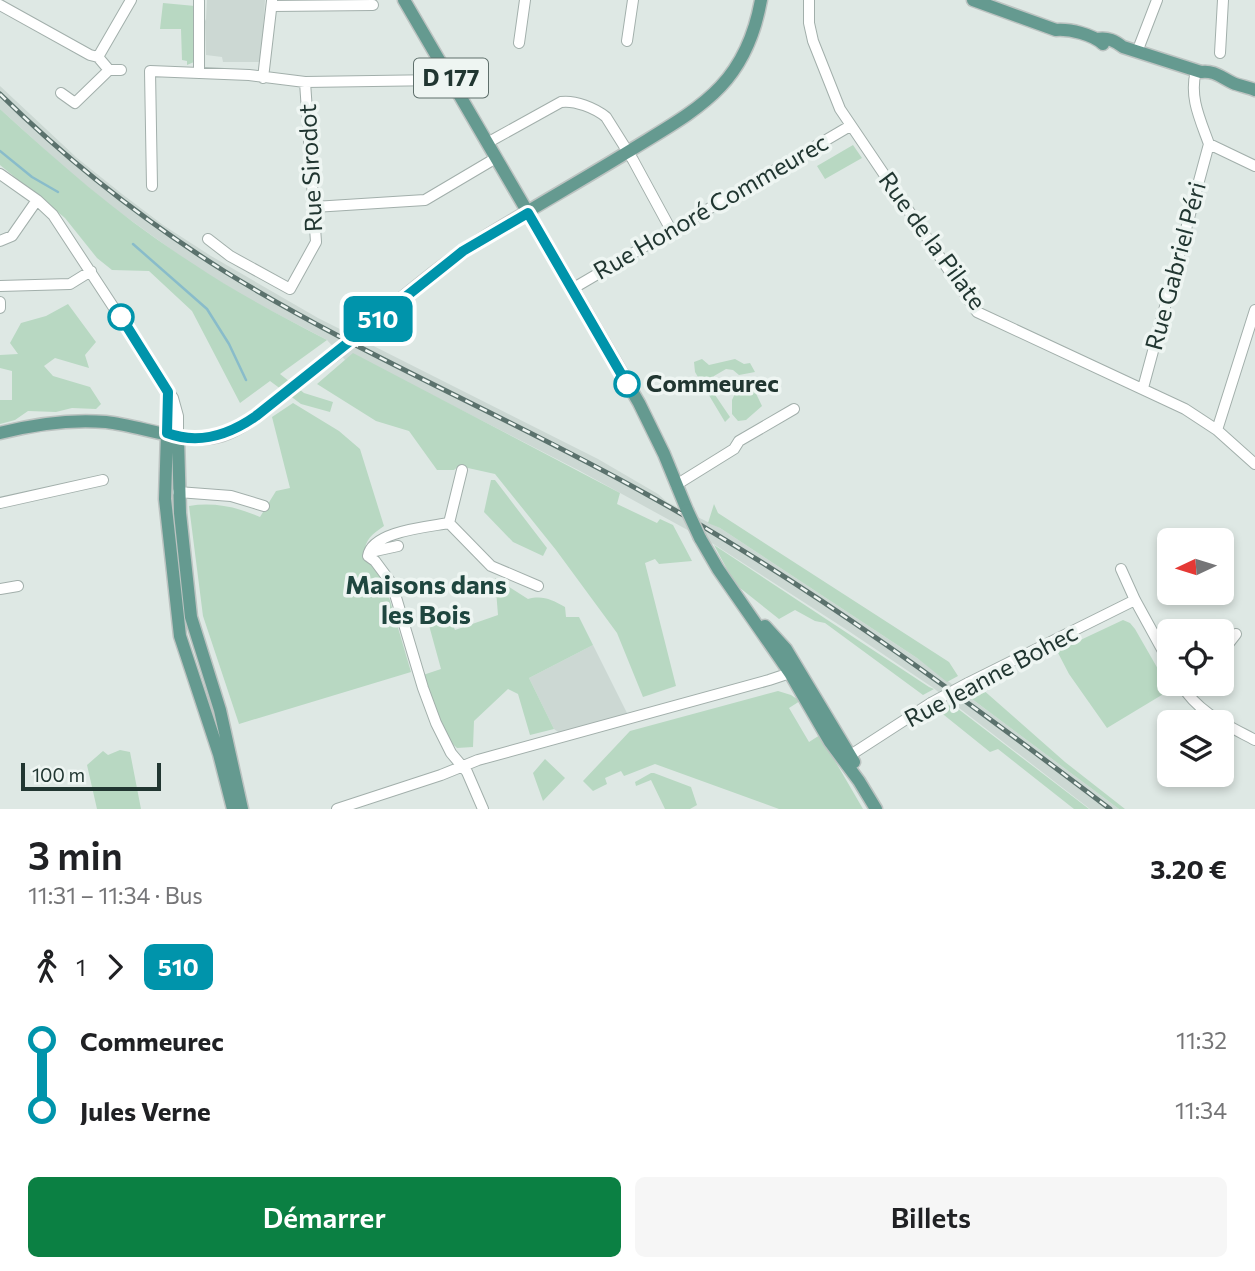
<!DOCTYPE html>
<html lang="fr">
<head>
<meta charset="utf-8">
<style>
	:root { --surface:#fff; --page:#f6f6f6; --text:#202124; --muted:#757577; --accent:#0b8043 }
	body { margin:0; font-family:Commissioner,sans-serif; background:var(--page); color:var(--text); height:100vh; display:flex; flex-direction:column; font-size:26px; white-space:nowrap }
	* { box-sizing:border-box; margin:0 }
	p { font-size:23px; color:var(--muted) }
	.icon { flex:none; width:38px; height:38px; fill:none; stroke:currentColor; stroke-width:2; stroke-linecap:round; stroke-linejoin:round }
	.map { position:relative; height:809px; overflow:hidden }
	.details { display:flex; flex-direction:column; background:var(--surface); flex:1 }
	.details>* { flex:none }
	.badge { padding:0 14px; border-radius:10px; font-size:24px; line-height:46px }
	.needle { width:46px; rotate:266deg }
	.fabs { position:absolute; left:1157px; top:528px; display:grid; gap:14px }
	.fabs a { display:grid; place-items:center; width:77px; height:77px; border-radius:10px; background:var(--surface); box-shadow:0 4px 10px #0003; font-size:35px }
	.scale { position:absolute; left:21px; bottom:18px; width:140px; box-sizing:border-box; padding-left:7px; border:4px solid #213631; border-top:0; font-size:19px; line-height:24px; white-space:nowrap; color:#213631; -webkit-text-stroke:5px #eef5f2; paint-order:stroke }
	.map>.badge { position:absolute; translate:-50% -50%; box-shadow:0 0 0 4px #fff }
	.legs { display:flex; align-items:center; gap:10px; height:77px; padding:0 28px; font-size:23px }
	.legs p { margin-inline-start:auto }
	.summary { display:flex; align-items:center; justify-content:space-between; height:119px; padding:0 28px }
	h1 { font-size:38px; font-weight:600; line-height:52px }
	.button { display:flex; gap:14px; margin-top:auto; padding:14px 28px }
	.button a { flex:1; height:80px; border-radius:10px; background:var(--accent); color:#fff; font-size:28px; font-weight:600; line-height:80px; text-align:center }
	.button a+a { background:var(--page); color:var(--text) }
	ul { padding:0 28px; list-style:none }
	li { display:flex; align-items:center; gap:24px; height:70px; font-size:26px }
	li i { display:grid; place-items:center; width:10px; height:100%; margin:0 9px; background:currentColor }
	li i::after { content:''; width:18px; height:18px; margin:-9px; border:5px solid; border-radius:50%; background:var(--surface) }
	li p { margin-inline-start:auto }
	li:first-child i { background:linear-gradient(#0000 50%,currentColor 0) }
	li:last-child i { background:linear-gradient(currentColor 50%,#0000 0) }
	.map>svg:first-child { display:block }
	.built { fill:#ccd8d3 }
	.green { fill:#b8d8c2 }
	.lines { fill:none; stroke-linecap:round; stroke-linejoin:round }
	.stream { stroke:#89bcca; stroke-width:2.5 }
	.minor-casing { stroke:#a2afab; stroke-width:12 }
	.major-casing { stroke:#bcc3c1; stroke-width:15 }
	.minor { stroke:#fff; stroke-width:10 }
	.major { stroke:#659a90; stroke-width:12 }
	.rail-casing { stroke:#5b726d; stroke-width:5 }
	.rail { stroke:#eef5f2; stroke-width:2.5; stroke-dasharray:8; stroke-linecap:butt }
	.minor-bridge-casing { stroke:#a2afab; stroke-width:12; stroke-linecap:butt }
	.major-bridge-casing { stroke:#bcc3c1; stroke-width:15; stroke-linecap:butt }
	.minor-bridge { stroke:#fff; stroke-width:10 }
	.major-bridge { stroke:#659a90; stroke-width:12 }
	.line-1-casing { stroke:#fff; stroke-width:16 }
	.line-1 { stroke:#0094ab; stroke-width:10 }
	.stop-1-dot { fill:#fff; stroke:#0094ab; stroke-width:3.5 }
	.labels { text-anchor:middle; stroke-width:7; stroke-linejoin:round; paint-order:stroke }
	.shield { fill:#eef5f2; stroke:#5e6f6b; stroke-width:2 }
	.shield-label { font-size:23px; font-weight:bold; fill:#213631 }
	.street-label { font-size:24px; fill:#213631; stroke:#eef5f2 }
	.stop-label { font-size:24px; font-weight:bold; fill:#213631; stroke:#eef5f2; text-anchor:start }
	.neighbourhood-label { font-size:26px; font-weight:bold; fill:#1f463f; stroke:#eef5f2 }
</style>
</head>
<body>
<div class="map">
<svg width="1255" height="809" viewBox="0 0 1255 809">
	<rect width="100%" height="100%" fill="#dee8e4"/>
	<!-- built -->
	<path class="built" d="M207,0H265L261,62H223L222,57L206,55L205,21L206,19Z
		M0,86L77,158L122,194L163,225L211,256L318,318L598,459L658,494L667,502L720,528L917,658L1119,809H1090L932,687L847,630L715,545L580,471L430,394L409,431L327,340L245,297L190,263L111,206L65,168L0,109Z
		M593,645L631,721L568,739L554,729L529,678Z"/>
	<!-- green -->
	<path class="green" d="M163,3L195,6L194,62L187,65V61L182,60L181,29H160Z
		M0,109C61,165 123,219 192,263C235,292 281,316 327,340L280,374L304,393L333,402L330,412L301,404L270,381L240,403L192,311L149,271L112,270L97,258L65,218L0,165Z
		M853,145L862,158L825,179L817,166Z
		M68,304L96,342L85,355L89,368L55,358L44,366L53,376L90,387L101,404L96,409L72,408L56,412L28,411L15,420L0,424V400H12V371L0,368V355L18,354L10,343L21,323L46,316Z
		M353,353L620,493L617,504L657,523L660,519L673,525L692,561L659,564L655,559L645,563L676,686L643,697L617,633L556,550L495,474L459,466L454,470H437L409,431L376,421L317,384Z
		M702,359L709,365L735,359L744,364L750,363L755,372L739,375L733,370L726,369L714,376L713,392L730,417L725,422L695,372L694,362Z
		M750,381L762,406L746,420L738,421L732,414V400L739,385Z
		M293,403L339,431L360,449L384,526C371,535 363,541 365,558L375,563L386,587L411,672L239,724L203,616L189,506C214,502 237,507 260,517L276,491L290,488L272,417Z
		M491,480H495L547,548L543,556L513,542L484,512Z
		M714,504L718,513L949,662L958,676L947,682L917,658L720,528L708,523Z
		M714,545L929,687L934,689L923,695L825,623L815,621L795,610L779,619L735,584Z
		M495,578L528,599C543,595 552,600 565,607L566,617H579L593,645L529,678L554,729L530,735L518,694L508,689L474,721L473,747L457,748C438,731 431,699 423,675L441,669L427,618L447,611L455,630L498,615Z
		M1123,620L1130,623L1135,629L1170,690L1107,728L1069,674L1057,651Z
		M981,688L1065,762L1125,809H1119L968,696Z
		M778,691L791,695L800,701L789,708L809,742L820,735L863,809H779L655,764L624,776L621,771L605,778L607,784L593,791L583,781L630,731Z
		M953,703V705L1089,809H1074L998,749L990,752L939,711Z
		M120,750L130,752L141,809H97L87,765L103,751L108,755Z
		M545,759L565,778L543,801L533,773Z
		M651,773H654L691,787L697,805L690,809H665L651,780L636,786L635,782Z"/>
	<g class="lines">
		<!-- stream -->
		<path class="stream" d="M0,151L32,177L58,192
			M133,244L207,309L229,344L246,380"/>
		<defs>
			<path id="minor" d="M809,0V23L813,41L840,109L977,312L1185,409L1217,430L1255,464
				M199,1V73
				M0,5L90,55L98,57
				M273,6L373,5
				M627,41L633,0
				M519,43L525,0
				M1137,52L1157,0
				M1220,53L1223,0
				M98,57L131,0
				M98,57L109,70H121
				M1196,71C1189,97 1200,119 1209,144L1255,166
				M263,78L272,1
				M61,93L75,103L109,70
				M487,143L561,102C575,100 595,108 606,117L633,160L671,230
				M0,174L37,200L53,215L173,398L178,416V437
				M152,186L150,71L249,75L305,82L441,80L449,76
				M314,207L425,200L496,158
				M208,239L230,256L290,289L316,242L305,82
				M0,241L12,236L37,200
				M0,286L70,284L91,271
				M572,289L850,126
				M0,302V308
				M1143,388L1209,144
				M1217,430L1255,310
				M167,433L168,392
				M462,470L449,523C428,527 372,531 368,556L375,561L392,584L423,688L436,723L451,753L467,772L483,809
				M676,485L734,449L739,441L794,409
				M178,492L231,496L264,506
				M0,503L103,480
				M449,523L491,566L538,586
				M368,556L375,551L398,546
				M1121,569L1135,600L1169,662
				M0,589L18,586
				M1222,652L1236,634
				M968,683L1135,600
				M1181,684C1198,713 1227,725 1255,740
				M846,758L931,703
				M337,809L441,775L478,760L769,680L790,673"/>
			<path id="major" d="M404,0L639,403L664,454L687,510
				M973,0L1056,30C1070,29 1092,34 1103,44
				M1097,39C1108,37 1115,41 1123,47L1201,72C1214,70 1222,78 1233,83C1240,86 1248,87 1255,90
				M365,329C402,299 439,266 479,241C527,211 577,183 626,153C695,110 745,89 761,0
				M0,433C35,424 70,419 106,422C144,426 185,446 222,435C244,428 262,411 280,397C298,382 316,368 335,354
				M167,433L165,499L180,636L219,754L233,809
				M178,437L180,513L191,617L220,710L242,809
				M700,538L718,569L790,673L830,742L859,781L876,809
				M765,626L786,649L854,762"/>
		</defs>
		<!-- minor casing -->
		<use href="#minor" class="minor-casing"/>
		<!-- major casing -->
		<use href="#major" class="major-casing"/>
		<!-- minor -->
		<use href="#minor" class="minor"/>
		<!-- major -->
		<use href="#major" class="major"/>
		<defs>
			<path id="rail" d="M0,94C68,161 143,220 224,271C360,355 509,417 648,495C812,586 961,696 1110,809"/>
		</defs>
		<!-- rail casing -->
		<use href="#rail" class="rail-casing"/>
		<!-- rail -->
		<use href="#rail" class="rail"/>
		<defs>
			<path id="minor-bridge" d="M931,703L968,683"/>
			<path id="major-bridge" d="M335,354L365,329
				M687,510L700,538"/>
		</defs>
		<!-- minor-bridge casing -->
		<use href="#minor-bridge" class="minor-bridge-casing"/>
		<!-- major-bridge casing -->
		<use href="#major-bridge" class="major-bridge-casing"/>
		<!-- minor-bridge -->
		<use href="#minor-bridge" class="minor-bridge"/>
		<!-- major-bridge -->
		<use href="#major-bridge" class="major-bridge"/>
	</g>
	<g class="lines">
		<defs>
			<path id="line-1" d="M121,317L168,392L167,433C199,445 229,435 256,416L463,251L528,213L627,384"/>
		</defs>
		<!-- line-1 casing -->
		<use href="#line-1" class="line-1-casing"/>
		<!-- line-1 -->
		<use href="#line-1" class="line-1"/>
	</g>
	<!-- markers -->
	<g class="stop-1-dot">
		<circle cx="121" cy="317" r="12"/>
		<circle cx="627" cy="384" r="12"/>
	</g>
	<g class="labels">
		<!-- shield labels -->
		<rect class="shield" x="414" y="58.5" width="74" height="39" rx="5"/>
		<g class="shield-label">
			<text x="451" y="86">D 177</text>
		</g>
		<!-- street labels -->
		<g class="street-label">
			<text transform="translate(311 168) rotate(-93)" y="8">Rue Sirodot</text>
			<text transform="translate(711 207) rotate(-30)" y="8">Rue Honoré Commeurec</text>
			<text transform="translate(932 241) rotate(54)" y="8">Rue de la Pilate</text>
			<text transform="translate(1176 266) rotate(-75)" y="8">Rue Gabriel Péri</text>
			<text transform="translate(991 676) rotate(-28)" y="8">Rue Jeanne Bohec</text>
		</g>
		<!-- stop labels -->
		<g class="stop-label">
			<text x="646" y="392">Commeurec</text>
		</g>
		<!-- neighbourhood labels -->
		<g class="neighbourhood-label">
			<text x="426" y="594">Maisons dans<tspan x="426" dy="30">les Bois</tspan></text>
		</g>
	</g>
</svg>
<div class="fabs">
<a><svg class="needle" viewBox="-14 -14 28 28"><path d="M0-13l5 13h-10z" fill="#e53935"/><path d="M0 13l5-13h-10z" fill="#757577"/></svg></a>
<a><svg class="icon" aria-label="locate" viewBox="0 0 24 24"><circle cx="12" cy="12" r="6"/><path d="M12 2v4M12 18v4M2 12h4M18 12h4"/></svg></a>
<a><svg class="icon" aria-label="layers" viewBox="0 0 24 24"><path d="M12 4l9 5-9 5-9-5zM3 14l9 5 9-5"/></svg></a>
</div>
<div class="scale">100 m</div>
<b class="badge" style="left:378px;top:319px;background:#0094ab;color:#fff">510</b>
</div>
<section class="details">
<div class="summary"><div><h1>3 min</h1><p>11:31 – 11:34 · Bus</p></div><b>3.20 €</b></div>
<div class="legs"><svg class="icon" aria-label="walk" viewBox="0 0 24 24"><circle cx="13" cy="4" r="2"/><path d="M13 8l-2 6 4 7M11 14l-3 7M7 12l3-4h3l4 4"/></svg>1<svg class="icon" aria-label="forward" viewBox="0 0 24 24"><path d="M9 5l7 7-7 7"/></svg><b class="badge" style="background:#0094ab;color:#fff">510</b></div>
<ul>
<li><i style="color:#0094ab"></i><b>Commeurec</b><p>11:32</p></li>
<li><i style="color:#0094ab"></i><b>Jules Verne</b><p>11:34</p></li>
</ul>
<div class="button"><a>Démarrer</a><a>Billets</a></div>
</section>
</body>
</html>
